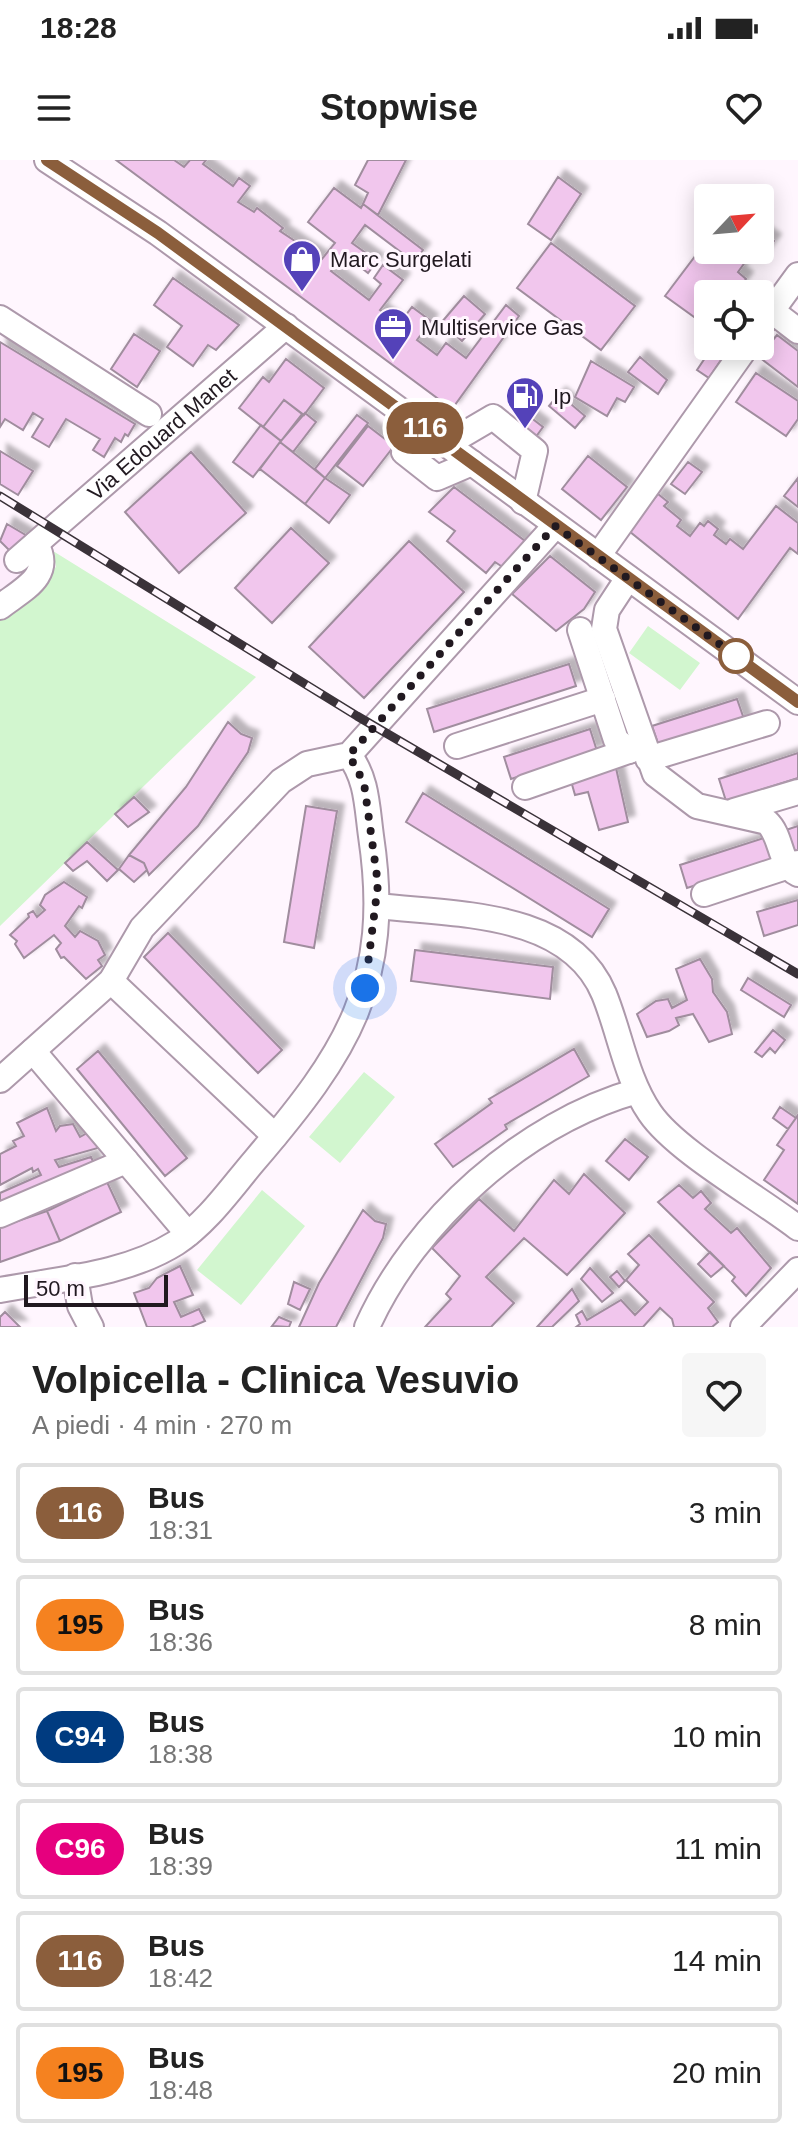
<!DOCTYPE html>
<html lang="it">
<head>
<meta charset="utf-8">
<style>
	:root { --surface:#fff; --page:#f6f6f6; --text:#222; --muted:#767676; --line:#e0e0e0 }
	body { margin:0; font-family:Arial,sans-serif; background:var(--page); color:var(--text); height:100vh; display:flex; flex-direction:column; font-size:30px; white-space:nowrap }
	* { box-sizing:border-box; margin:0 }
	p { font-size:26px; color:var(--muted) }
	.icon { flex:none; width:44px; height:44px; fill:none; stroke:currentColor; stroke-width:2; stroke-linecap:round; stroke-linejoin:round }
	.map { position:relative; height:1167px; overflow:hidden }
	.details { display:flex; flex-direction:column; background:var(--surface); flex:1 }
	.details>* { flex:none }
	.badge { padding:0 16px; border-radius:26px; font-size:28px; line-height:52px }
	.needle { width:52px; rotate:64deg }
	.fabs { position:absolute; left:694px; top:24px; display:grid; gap:16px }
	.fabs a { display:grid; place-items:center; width:80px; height:80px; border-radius:8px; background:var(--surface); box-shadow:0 4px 20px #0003; font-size:40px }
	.scale { position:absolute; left:24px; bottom:20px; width:144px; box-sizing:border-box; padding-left:8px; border:4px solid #211920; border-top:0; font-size:22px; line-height:28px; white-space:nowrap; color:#211920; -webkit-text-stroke:6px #fff6fe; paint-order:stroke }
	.you { position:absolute; width:40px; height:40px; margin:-20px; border:6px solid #fff; border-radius:50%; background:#1a73e8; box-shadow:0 0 0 12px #1a73e833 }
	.map>.badge { position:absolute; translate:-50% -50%; box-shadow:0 0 0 4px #fff }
	.round { display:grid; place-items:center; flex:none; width:84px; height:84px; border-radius:8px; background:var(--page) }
	.headline { display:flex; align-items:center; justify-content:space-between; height:136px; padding:0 32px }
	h1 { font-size:38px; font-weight:600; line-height:60px }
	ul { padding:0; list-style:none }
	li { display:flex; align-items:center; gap:24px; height:100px; margin:0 16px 12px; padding:0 16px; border:4px solid var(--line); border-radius:8px }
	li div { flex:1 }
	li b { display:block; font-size:30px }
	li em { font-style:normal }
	li .badge { min-width:88px; font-weight:700; text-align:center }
	.status { display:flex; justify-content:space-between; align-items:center; height:56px; padding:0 40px; background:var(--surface); direction:ltr }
	.status svg { height:22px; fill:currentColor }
	header { display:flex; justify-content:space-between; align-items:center; height:104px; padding:0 32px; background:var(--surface); font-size:36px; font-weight:600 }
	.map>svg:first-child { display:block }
	.built { fill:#fdecfb }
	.green { fill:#d2f6cf }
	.building { fill:#f1c6ed; stroke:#a08d9e; stroke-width:2; filter:url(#shadow) }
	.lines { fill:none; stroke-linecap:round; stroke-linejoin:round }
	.minor-casing { stroke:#ad99ab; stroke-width:28 }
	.minor { stroke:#fff; stroke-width:24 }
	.rail-casing { stroke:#3a3239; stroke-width:9 }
	.rail { stroke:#fff6fe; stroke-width:6; stroke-dasharray:18; stroke-linecap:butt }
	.line-casing { stroke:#fff; stroke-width:18 }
	.line { stroke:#8b5e3c; stroke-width:12 }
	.walk { stroke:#211920; stroke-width:8; stroke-dasharray:0 14.4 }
	.stop-dot { fill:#fff; stroke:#8b5e3c; stroke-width:4 }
	.labels { text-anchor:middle; stroke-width:6; stroke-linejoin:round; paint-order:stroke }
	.poi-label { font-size:22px; fill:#211920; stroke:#fff6fe; text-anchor:start }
	.street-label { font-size:22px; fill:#211920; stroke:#fff6fe }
</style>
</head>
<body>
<div class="status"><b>18:28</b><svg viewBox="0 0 49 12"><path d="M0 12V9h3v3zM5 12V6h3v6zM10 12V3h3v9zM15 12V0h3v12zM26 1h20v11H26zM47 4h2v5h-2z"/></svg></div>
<header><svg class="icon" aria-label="menu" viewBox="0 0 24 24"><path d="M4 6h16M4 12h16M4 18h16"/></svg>Stopwise<svg class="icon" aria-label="heart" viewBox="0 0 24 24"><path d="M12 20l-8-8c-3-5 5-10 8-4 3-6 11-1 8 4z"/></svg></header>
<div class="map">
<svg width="798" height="1167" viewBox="0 0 798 1167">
	<defs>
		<filter id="shadow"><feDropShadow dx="7" dy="-7" stdDeviation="2" flood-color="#0004"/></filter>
	</defs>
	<rect width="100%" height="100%" fill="#fff6fe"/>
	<!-- built -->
	<path class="built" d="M0,381L28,412L0,434Z"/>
	<!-- green -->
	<path class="green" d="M53,391L256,517L0,766V452L56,407Z
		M648,466L700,503L680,530L629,493Z
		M364,912L395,937L340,1003L309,977Z
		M262,1030L305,1066L241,1145L197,1110Z"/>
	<!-- building -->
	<path class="building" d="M116,0H174L184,7L190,0H206L203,4L233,26L239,18L250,26L238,42L254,52L257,48L283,68L280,71L322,99L335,83L308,62L334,28L361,48L363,44L423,90L414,102L365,65L352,83L377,101L368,113L344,94L331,111L369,140L381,124L374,118L383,105L403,120L380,150L399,164L412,147L431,161L417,180L437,195L446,183L466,198L506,145L519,156L452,249Z
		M368,0H406L378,55L363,44L368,33L355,25Z
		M558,17L581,34L551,80L528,64Z
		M760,71L774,81L759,101L751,94L738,112L746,119L735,134H708V167L665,136L708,79V90H760Z
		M551,83L635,146L601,190L517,128Z
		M173,118L239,165L216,190L208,185L193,206L167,187L182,166L154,145Z
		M464,136L485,154L462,181L441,163Z
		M134,174L160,191L137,227L111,209Z
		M777,175L798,191V227L759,197Z
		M708,177V186L729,188L709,218L697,210L707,195L699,190Z
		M0,182L135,264L128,276L125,274L121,282L115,278L104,297L93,290L100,279L66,259L49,287L32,277L43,259L33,253L23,270L5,259L0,267Z
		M640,197L667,220L658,234L628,212Z
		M286,199L324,228L304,255L284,240L263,267L239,248L263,217L269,222Z
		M591,201L634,227L625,242L617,238L607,256L575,237Z
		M756,213L798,241V259L786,276L736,242Z
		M559,234L585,256L575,268L549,246Z
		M284,240L302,254L281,281L263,267Z
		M521,250L543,267L527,289L505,273Z
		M305,253L316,262L293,292L280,282Z
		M357,255L368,263L325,318L315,309Z
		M261,265L281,281L253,317L233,302Z
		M368,266L394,286L363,326L337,306Z
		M280,282L325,318L305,344L260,309Z
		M0,291L33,311L18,335L0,324Z
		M191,292L246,353L179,413L125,352Z
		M588,296L627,327L601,360L562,329Z
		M688,302L702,312L685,334L671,324Z
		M325,318L350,335L329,363L305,344Z
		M798,318V347L784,336Z
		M454,327L525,381L504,408L495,402L486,413L447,381L455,371L429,352Z
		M658,334L668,342L664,346L681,360L677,366L690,376L700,363L704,366L708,361L718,369L714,375L726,384L730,379L743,389L776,346L798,363V394L790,388L738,459L629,371Z
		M7,364L29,377L10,391L0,381Z
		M291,368L329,403L272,463L235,428Z
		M409,381L464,432L364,538L309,487Z
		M550,396L595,432L584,449L556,471L512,434Z
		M569,504L576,526L434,572L427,549Z
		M737,539L745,562L660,589L652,566Z
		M228,562L241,574L252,578L248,592L198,666L149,715L144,703L129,695L186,627Z
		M590,569L597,591L511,619L504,597Z
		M798,593V618L726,641L719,619Z
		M616,608L628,662L599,670L588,632L575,635L571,621Z
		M423,633L609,749L592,777L406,662Z
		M134,637L149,652L128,667L115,654Z
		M306,646L337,651L314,788L284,782Z
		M798,666V693L794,694L786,670Z
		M764,678L772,701L687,728L680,705Z
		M87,682L118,710L107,721L87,701L73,711L65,703Z
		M129,695L144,703L147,710L134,722L119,709Z
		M64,722L87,737L82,748L79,746L65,766L75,777L80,771L98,781L105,795L98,800L102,806L86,819L64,797L61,798L56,789L61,783L54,775L24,798L15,784L17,781L10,775L29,757L28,754L33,751L37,757L45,750L40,745L45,735Z
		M798,740V765L764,776L757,752Z
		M168,773L282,890L258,913L144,797Z
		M415,790L553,807L550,839L411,821Z
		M700,799L712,819L713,832L727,852L732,874L709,882L693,854L676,858L679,865L669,871L647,877L637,854L656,841L668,839L672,848L687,840L676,809Z
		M748,818L791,845L784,857L741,830Z
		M773,870L785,880L775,893L770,888L762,897L755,892Z
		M574,889L589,916L505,965L507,969L453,1007L435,984L492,943L489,939Z
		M98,891L187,998L165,1016L77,909Z
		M780,947L796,958L788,969L773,958Z
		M47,948L56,971L60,966L73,964L80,977L89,972L98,988L55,1000L59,1007L91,997L97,1010L0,1049V1033L41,1015L38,1009L33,1012L32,1008L0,1025V994L16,986L13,981L24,976L17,963Z
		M798,955V1044L764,1020L784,990L777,985Z
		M625,979L648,997L629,1020L606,1001Z
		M584,1014L625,1053L567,1115L524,1078L486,1117L514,1143L491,1167H425L451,1139L446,1134L460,1116L432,1088L479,1039L514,1071L554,1020L569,1034Z
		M107,1022L121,1052L60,1081L47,1051Z
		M679,1025L693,1038L701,1031L711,1043L705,1049L731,1073L737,1068L771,1108L746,1136L732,1121L735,1117L658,1042Z
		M363,1050L375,1061L386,1064L383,1078L336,1167H299L319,1123Z
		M47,1051L60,1081L0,1102V1067Z
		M649,1075L714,1142L708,1148L718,1162L712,1167H674L672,1159L660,1148L643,1167H576L580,1164L576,1155L582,1151L587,1160L621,1140L635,1155L648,1142L626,1120L639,1105L628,1094Z
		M710,1092L724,1106L711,1117L698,1104Z
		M180,1106L193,1135L174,1142L181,1157L199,1149L205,1161L191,1167H147L134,1133L149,1128L157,1118Z
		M590,1108L613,1133L602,1142L581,1119Z
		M617,1111L625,1121L619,1127L610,1117Z
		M294,1122L310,1129L300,1150L288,1144Z
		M572,1129L579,1141L552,1167H537Z
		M5,1152L20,1167H0V1157Z
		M279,1157L291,1162L289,1167L272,1166Z"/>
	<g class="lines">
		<defs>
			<g id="minor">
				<path d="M47,0L158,73L798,542"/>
				<path d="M772,151L798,171"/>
				<path d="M0,158L149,254"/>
				<path d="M760,167L798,115"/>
				<path d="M409,257L404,292L437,318L472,303"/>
				<path d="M447,284L493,257L535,291L523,342"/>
				<path d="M598,396L747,186"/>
				<path id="s1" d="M17,400L286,166"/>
				<path d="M628,418L607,450L604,469L655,614L697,646L767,662C783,677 778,704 798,714"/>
				<path d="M0,447C23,429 54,416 36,384"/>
				<path d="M580,470L616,580L629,591"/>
				<path d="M457,586L603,539"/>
				<path d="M648,599L767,563"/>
				<path d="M525,627L637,588"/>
				<path d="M734,651L798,632"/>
				<path d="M704,734L798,703"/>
				<path d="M378,746C454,755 569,750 604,834C620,873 626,918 650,953C676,991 758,1037 798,1068"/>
				<path d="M111,821L275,976"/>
				<path d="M33,891L188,1074"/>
				<path d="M0,920L111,821L142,768L281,621L307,604L349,595L555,366"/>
				<path d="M0,1055L126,1001"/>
				<path d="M75,1116L80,1146L91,1167"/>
				<path d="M0,1130C58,1119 125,1115 176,1083C208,1062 231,1028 255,1000C347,892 393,823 371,676C367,647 367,618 349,595"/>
				<path d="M367,1167C415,1060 524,963 637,931"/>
				<path d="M743,1167L798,1110"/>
			</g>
		</defs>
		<!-- minor casing -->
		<use href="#minor" class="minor-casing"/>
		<!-- minor -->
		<use href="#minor" class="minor"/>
		<defs>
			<path id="rail" d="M0,336L357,556L798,814"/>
		</defs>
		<!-- rail casing -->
		<use href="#rail" class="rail-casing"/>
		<!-- rail -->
		<use href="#rail" class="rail"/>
	</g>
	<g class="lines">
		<defs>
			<path id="line" d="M47,0L158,73L798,542"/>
		</defs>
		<!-- line casing -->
		<use href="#line" class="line-casing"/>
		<!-- line -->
		<use href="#line" class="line"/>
		<!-- walk -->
		<path class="walk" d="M365,828L378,724L364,623L349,595L555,366L736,496"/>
	</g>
	<!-- icons -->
	<defs>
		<symbol id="shop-pin" viewBox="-11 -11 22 30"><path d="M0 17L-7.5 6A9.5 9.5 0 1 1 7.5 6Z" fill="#5442b9" stroke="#fff6fe"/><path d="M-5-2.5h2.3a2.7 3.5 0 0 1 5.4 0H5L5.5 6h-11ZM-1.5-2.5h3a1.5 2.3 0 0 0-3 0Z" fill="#fff"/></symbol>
		<symbol id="office-pin" viewBox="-11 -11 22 30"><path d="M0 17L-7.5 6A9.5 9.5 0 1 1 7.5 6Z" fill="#5442b9" stroke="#fff6fe"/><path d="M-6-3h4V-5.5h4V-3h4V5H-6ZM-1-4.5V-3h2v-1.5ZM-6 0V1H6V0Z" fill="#fff"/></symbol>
		<symbol id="fuel-pin" viewBox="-11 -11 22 30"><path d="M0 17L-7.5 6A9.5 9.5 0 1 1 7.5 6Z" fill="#5442b9" stroke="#fff6fe"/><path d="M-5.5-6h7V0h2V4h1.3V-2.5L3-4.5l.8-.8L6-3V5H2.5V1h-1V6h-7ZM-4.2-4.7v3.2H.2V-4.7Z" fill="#fff"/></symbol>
	</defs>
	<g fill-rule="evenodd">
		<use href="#shop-pin" x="280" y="77" width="44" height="60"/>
		<use href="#office-pin" x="371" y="145" width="44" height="60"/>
		<use href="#fuel-pin" x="503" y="214" width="44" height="60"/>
	</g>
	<!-- markers -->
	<circle class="stop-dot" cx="736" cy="496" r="16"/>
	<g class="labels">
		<!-- poi labels -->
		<g class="poi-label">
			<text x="330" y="107">Marc Surgelati</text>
			<text x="421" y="175">Multiservice Gas</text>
			<text x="553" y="244">Ip</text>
		</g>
		<!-- street labels -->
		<g class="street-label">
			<text dy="8" stroke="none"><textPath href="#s1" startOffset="192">Via Edouard Manet</textPath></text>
		</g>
	</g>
</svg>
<div class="fabs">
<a><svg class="needle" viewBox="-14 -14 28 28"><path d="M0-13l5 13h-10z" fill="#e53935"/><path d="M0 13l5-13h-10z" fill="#767676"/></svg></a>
<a><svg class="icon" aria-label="locate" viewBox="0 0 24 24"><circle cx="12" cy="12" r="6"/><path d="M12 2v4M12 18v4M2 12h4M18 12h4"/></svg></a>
</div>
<div class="scale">50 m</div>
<div class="you" style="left:365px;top:828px"></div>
<b class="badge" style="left:425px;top:268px;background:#8b5e3c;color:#fff">116</b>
</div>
<section class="details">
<div class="headline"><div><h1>Volpicella - Clinica Vesuvio</h1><p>A piedi · 4 min · 270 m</p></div><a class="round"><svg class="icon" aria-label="heart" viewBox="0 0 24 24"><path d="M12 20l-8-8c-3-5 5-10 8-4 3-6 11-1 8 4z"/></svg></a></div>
<ul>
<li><span class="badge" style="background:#8b5e3c;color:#fff">116</span><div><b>Bus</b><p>18:31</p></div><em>3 min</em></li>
<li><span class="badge" style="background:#f58220;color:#111">195</span><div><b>Bus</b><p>18:36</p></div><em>8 min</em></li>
<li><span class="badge" style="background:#003b80;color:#fff">C94</span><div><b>Bus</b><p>18:38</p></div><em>10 min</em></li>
<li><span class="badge" style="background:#e6007e;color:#fff">C96</span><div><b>Bus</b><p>18:39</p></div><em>11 min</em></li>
<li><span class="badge" style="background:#8b5e3c;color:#fff">116</span><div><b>Bus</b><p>18:42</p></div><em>14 min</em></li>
<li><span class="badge" style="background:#f58220;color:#111">195</span><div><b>Bus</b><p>18:48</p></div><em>20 min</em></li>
</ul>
</section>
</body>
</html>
